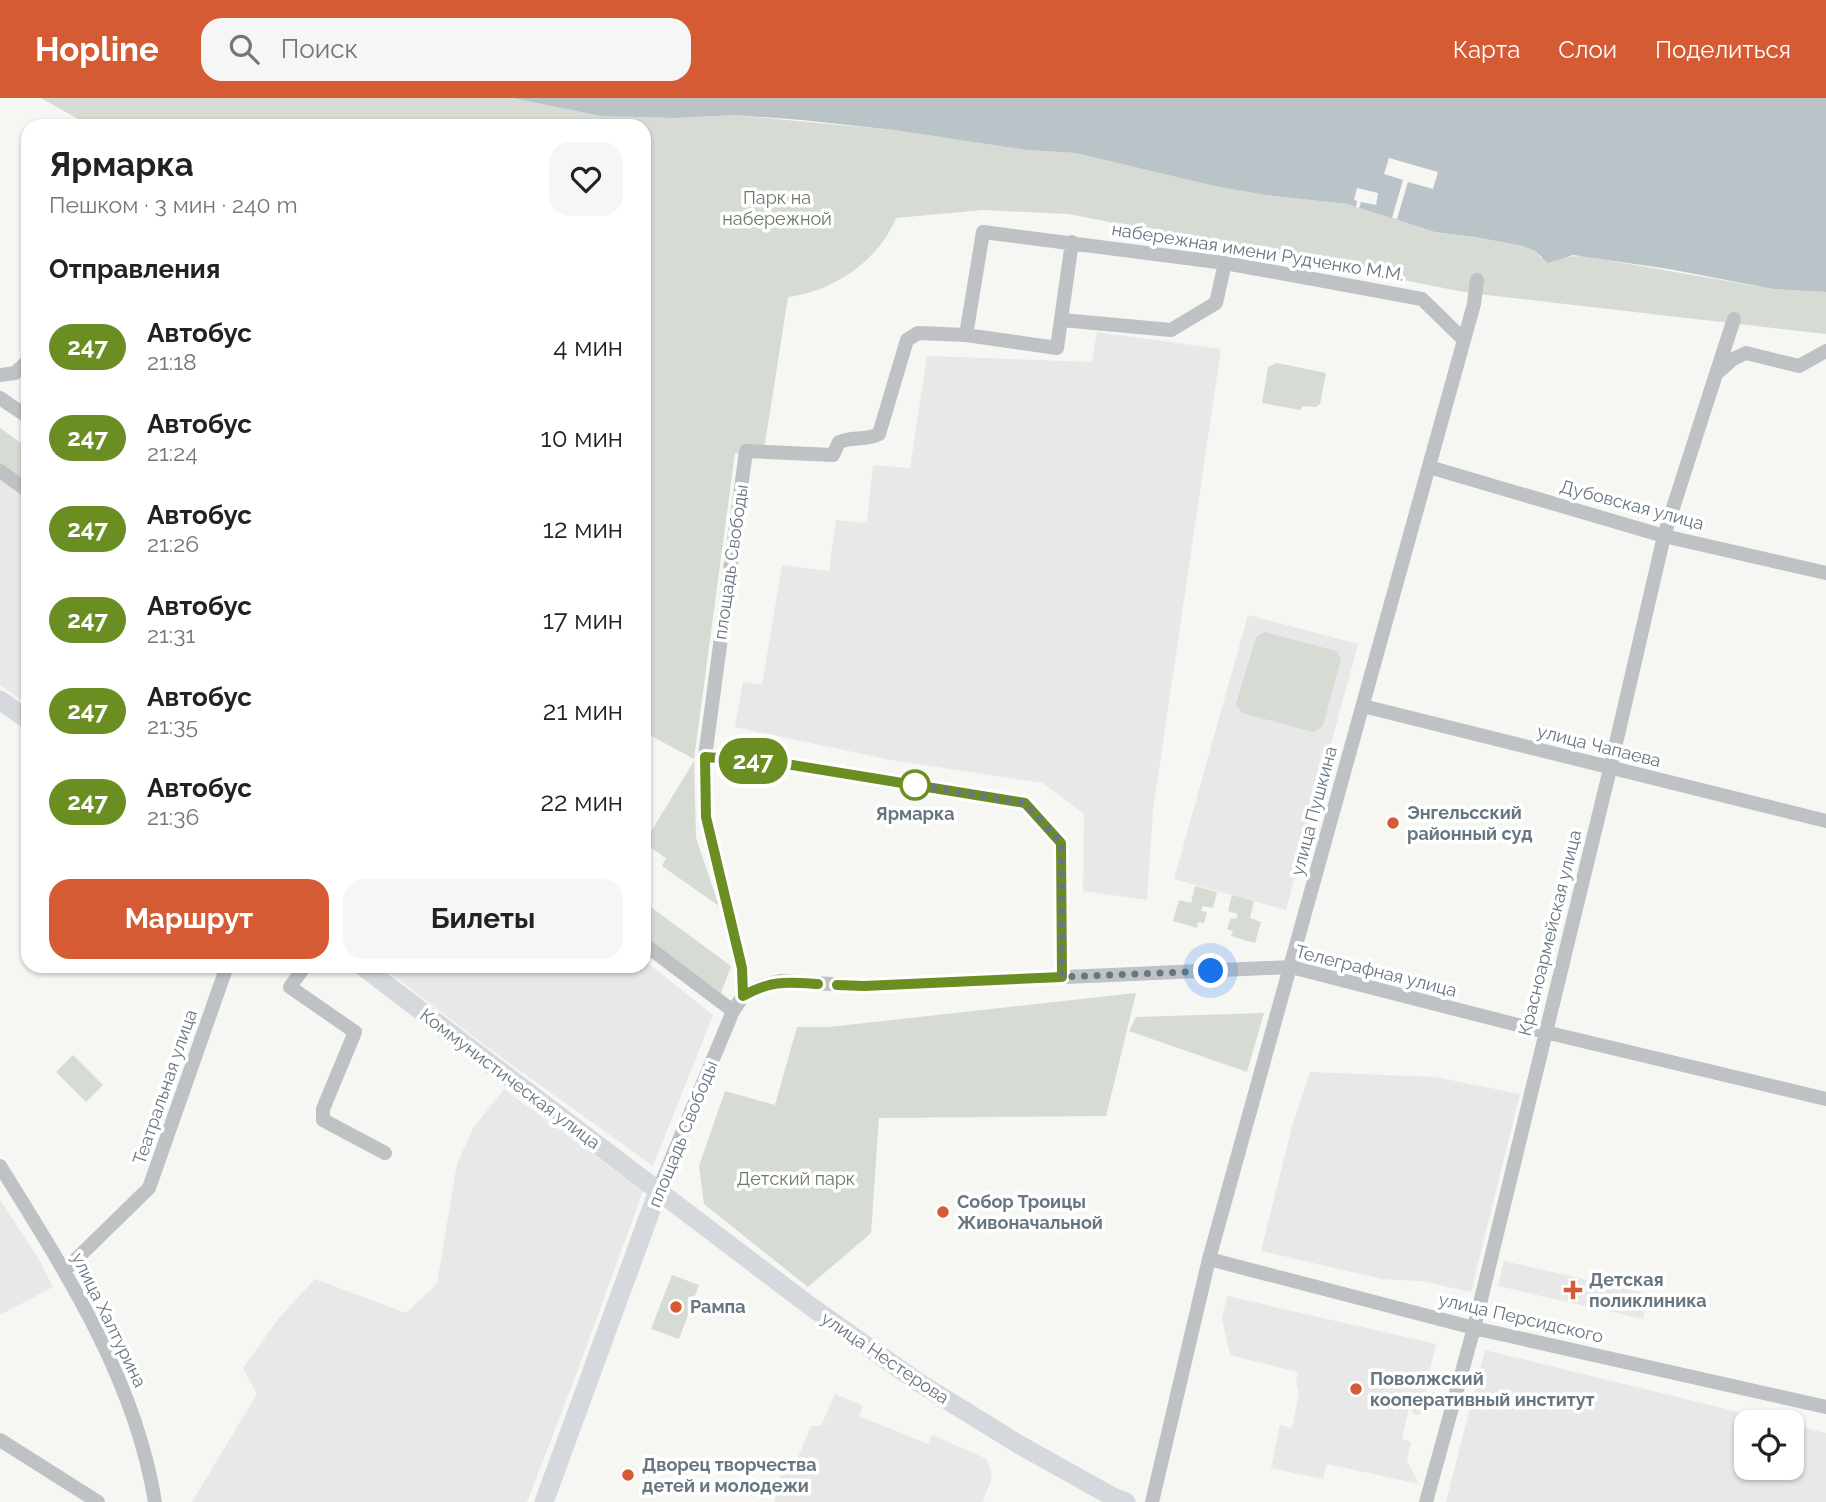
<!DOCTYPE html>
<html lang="ru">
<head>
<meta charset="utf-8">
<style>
	:root { --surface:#fff; --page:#f6f6f6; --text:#222; --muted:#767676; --accent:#d55b34 }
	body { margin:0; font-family:Raleway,sans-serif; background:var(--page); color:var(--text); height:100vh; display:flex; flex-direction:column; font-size:26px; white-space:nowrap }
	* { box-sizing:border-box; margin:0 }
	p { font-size:23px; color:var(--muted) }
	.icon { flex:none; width:38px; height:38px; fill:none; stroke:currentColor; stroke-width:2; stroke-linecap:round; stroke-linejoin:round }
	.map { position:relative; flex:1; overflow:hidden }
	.drawer { position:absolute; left:21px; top:21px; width:630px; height:854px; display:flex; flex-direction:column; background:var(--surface); border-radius:21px; box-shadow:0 2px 5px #0004 }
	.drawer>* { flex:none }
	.badge { padding:0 14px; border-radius:23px; font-size:24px; line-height:46px }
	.buttons { position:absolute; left:1734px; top:1312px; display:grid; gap:14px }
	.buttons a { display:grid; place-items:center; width:70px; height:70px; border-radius:14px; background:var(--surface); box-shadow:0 2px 5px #0004; font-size:35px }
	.you { position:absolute; width:35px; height:35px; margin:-18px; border:5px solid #fff; border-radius:50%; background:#1a73e8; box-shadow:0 0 0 10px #1a73e833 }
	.map>.badge { position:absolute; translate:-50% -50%; box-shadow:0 0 0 4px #fff }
	h2 { padding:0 28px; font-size:26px; line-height:63px }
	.round { display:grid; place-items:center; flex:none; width:74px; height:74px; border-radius:21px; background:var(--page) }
	.head { display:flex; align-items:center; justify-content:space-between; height:119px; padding:0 28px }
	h1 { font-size:33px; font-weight:700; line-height:52px }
	.primary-button { display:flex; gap:14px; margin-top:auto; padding:14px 28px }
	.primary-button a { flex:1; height:80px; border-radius:21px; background:var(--accent); color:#fff; font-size:28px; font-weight:700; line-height:80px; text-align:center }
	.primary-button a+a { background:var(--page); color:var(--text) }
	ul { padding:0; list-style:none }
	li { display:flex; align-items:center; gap:21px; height:91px; padding:0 28px }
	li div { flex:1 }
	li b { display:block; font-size:26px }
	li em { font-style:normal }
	li .badge { min-width:77px; font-weight:700; text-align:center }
	header { display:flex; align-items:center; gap:42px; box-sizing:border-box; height:98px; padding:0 35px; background:var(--accent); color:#fff }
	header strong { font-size:33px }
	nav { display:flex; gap:38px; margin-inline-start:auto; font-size:24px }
	.search { width:490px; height:63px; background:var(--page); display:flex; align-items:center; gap:18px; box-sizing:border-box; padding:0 24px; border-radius:21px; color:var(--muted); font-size:26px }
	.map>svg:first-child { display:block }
	.built { fill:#e7e8e7 }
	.green { fill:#d6dbd3 }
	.water { fill:#b9c3c8 }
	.pier { fill:#f6f6f3 }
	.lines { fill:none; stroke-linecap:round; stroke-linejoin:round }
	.street { stroke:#bec2c5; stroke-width:14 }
	.secondary { stroke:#d5d8dc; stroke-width:19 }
	.line-casing { stroke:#fff; stroke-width:16 }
	.line { stroke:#6b8e23; stroke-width:10 }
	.walk { stroke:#687682; stroke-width:7; stroke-dasharray:0 12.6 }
	.stop-dot { fill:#fff; stroke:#6b8e23; stroke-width:3.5 }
	.poi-dot { fill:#d55b34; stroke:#fff; stroke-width:2.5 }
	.labels { text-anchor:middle; stroke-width:7; stroke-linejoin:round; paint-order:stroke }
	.park-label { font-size:18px; fill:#6a7a66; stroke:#fff }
	.street-label { font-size:18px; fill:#687682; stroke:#fff }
	.poi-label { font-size:18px; font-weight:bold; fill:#687682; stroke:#fff; text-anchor:start }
	.stop-label { font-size:18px; font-weight:bold; fill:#687682; stroke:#fff }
</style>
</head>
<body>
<header>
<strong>Hopline</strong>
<div class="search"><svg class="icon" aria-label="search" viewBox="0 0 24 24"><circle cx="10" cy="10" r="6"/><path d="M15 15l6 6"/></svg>Поиск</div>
<nav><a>Карта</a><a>Слои</a><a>Поделиться</a></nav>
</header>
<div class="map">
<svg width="1826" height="1404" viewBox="0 0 1826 1404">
	<rect width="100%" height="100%" fill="#f6f6f3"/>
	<!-- built -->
	<path class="built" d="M1097,234L1221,251L1153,712L1147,802L1083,793L1084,716L1043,685L891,662L735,629L743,584L762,587L782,467L829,473L836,422L867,425L873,367L910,370L927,258L1092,264Z
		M0,379L28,400V607L0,587Z
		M1248,517L1358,546L1286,812L1174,781Z
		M644,862L713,917L653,1068L487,949L381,868H644Z
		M1310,974L1435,979L1520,996L1471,1194L1421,1183L1382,1181L1261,1153L1292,1029Z
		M504,991L643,1093L576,1277L527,1404H192L257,1296L243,1270L279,1220L315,1181L406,1215L437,1186L457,1066L473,1030Z
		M0,1102L37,1158L53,1189L0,1217Z
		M1504,1163L1649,1196L1643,1221L1498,1188Z
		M1227,1198L1436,1246L1429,1275L1418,1274L1413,1292L1423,1288L1427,1290L1425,1296L1431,1301L1429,1310L1422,1311L1420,1317L1414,1316L1409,1309L1402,1341L1411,1344L1407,1363L1419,1386L1327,1366L1323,1381L1271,1370L1280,1327L1292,1330L1299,1295L1296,1284L1298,1274L1230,1257L1222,1221Z
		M1485,1252L1783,1325H1746V1370H1792V1327L1826,1335V1404H1446Z
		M835,1296L863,1308L859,1318L928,1346L932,1337L987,1361L992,1379L983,1404H775L777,1387L787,1363L798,1359L811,1328H821Z"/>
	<!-- green -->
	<path class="green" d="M41,0H513L600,18L676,20L734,17L894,32L1027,52L1076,55L1214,88L1266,97L1347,106L1435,134L1475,139L1523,148L1535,153L1541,160L1583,158L1773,191L1826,194V236L1469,195L1069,116L983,112L896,120C878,163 834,193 788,199L763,358L735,355L694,661L644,634V28H74L78,21Z
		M1277,265L1326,275L1320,306L1316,309L1303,308L1300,312L1262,305L1268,269Z
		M0,330L28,350V385L0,365Z
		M1264,534L1336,553L1341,561L1323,628L1313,634L1242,615L1236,606L1256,539Z
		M694,663L696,740L719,808L662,768L666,760L644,745Z
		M1195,788L1217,794L1213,810L1203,808L1201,813L1207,814L1204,825L1198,824L1197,830L1173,823L1179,802L1191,805Z
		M1232,797L1254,803L1250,820L1261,824L1255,845L1231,838L1233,833L1227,831L1231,820L1236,821L1238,816L1228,813Z
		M644,804L731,868L721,895L644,839Z
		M1136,895L1106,1018L879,1020L871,1135L808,1189L704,1106L699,1068L725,993L775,1007L797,929H829Z
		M1264,915L1247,974L1129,933L1136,919Z
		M73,957L103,987L86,1004L56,974Z
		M672,1177L699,1187L679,1241L651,1231Z"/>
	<!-- water -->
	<path class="water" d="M513,0H1826V194L1773,191L1669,171L1573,157L1548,165L1535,153L1523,148L1475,139L1435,134L1347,106L1266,97L1214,88L1076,55L1027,52L894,32L802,22L734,17L676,20L600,18Z"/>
	<!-- pier -->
	<path class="pier" d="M1389,60L1438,74L1433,91L1408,84L1397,121L1392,120L1403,82L1384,76Z
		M1357,90L1378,95L1376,107L1361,104L1359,110L1356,109L1357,103L1354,102Z"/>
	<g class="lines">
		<!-- street -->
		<path class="street" d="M1734,221L1716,276L1733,261L1746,255L1799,268L1826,253
			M1062,222L1171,232L1216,205L1225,165
			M966,237L1057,250L1072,144
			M0,277L15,275L28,263
			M0,300L28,319
			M1429,369L1664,438L1826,475
			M0,373L28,393
			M1363,608L1826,723
			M705,659L774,664L1025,705L1061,745L1062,879
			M644,846L733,913
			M305,868L290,889L355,934L323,1011V1022L385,1055
			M743,898L759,889L780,883L864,888L1291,869L1545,934L1826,1001
			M0,1068C65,1173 135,1280 155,1404
			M658,1093L733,913L743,898L742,870L706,719L705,659L746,353L833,357L839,344C852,338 865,343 879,336L907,242L918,235L966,237L983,134L1225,165L1422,201L1464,242
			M1209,1161L1474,1230L1826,1309
			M65,1172L149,1090L227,868
			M0,1342L98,1404
			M1152,1404L1209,1161L1474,206L1477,182
			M1426,1404L1474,1230L1610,671L1664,438L1716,276"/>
		<!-- secondary -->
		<path class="secondary" d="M0,602L28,622
			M362,868L810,1208L918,1284L1018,1346L1113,1399L1126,1404
			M544,1404L658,1093"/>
	</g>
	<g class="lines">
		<defs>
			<path id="line" d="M818,886C786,884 771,882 743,898L742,870L706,719L705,659L774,664L1025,705L1061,745L1062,879L864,888L837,887"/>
		</defs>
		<!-- line casing -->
		<use href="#line" class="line-casing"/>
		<!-- line -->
		<use href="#line" class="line"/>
		<!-- walk -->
		<path class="walk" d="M915,687L906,685L1025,705L1061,745L1062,879L1211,873"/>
	</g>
	<!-- markers -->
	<circle class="stop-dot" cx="915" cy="687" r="14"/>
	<g class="poi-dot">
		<circle cx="1393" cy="725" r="7"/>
		<circle cx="943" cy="1114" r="7"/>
		<path d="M1569.5 1181.5h7v7h7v7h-7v7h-7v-7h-7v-7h7z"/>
		<circle cx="676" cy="1209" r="7"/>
		<circle cx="1356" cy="1291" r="7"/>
		<circle cx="628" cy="1377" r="7"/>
	</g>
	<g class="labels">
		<!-- park labels -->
		<g class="park-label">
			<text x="777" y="106">Парк на<tspan x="777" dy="21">набережной</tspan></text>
			<text x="796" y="1087">Детский парк</text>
		</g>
		<!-- street labels -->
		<g class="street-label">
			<text transform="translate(1258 154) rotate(9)" y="6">набережная имени Рудченко М.М.</text>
			<text transform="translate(1632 407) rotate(15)" y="6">Дубовская улица</text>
			<text transform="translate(731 464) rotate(-82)" y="6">площадь Свободы</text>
			<text transform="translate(1599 648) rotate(14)" y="6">улица Чапаева</text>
			<text transform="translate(1314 713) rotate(-75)" y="6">улица Пушкина</text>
			<text transform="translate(1550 835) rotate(-76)" y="6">Красноармейская улица</text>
			<text transform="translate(1376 873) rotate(14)" y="6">Телеграфная улица</text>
			<text transform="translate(510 981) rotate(37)" y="6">Коммунистическая улица</text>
			<text transform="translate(165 989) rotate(-71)" y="6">Театральная улица</text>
			<text transform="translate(683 1036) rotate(-68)" y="6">площадь Свободы</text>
			<text transform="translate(1521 1220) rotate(13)" y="6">улица Персидского</text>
			<text transform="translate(109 1222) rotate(64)" y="6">улица Халтурина</text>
			<text transform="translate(885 1260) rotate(34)" y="6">улица Нестерова</text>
		</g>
		<!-- poi labels -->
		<g class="poi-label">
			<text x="1407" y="721">Энгельсский<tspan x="1407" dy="21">районный суд</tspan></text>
			<text x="957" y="1110">Собор Троицы<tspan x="957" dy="21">Живоначальной</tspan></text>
			<text x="1589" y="1188">Детская<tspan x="1589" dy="21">поликлиника</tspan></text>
			<text x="690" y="1215">Рампа</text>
			<text x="1370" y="1287">Поволжский<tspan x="1370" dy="21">кооперативный институт</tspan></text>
			<text x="642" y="1373">Дворец творчества<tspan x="642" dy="21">детей и молодежи</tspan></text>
		</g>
		<!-- stop labels -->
		<g class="stop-label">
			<text x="915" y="722">Ярмарка</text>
		</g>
	</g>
</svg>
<div class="buttons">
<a><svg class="icon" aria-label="locate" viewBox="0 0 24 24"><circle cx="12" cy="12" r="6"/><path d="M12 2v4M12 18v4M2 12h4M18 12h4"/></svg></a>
</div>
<div class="you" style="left:1211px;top:873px"></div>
<b class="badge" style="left:753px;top:663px;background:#6b8e23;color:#fff">247</b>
<section class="drawer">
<div class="head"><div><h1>Ярмарка</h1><p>Пешком · 3 мин · 240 m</p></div><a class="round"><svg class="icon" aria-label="heart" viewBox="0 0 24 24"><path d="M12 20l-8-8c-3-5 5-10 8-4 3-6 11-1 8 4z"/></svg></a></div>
<h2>Отправления</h2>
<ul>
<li><span class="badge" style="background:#6b8e23;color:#fff">247</span><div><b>Автобус</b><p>21:18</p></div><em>4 мин</em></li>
<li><span class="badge" style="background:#6b8e23;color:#fff">247</span><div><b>Автобус</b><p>21:24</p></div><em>10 мин</em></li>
<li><span class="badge" style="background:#6b8e23;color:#fff">247</span><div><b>Автобус</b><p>21:26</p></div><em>12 мин</em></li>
<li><span class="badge" style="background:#6b8e23;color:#fff">247</span><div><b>Автобус</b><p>21:31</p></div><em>17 мин</em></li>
<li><span class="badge" style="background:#6b8e23;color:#fff">247</span><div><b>Автобус</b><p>21:35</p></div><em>21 мин</em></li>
<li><span class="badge" style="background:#6b8e23;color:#fff">247</span><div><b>Автобус</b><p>21:36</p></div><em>22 мин</em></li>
</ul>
<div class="primary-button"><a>Маршрут</a><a>Билеты</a></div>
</section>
</div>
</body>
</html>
